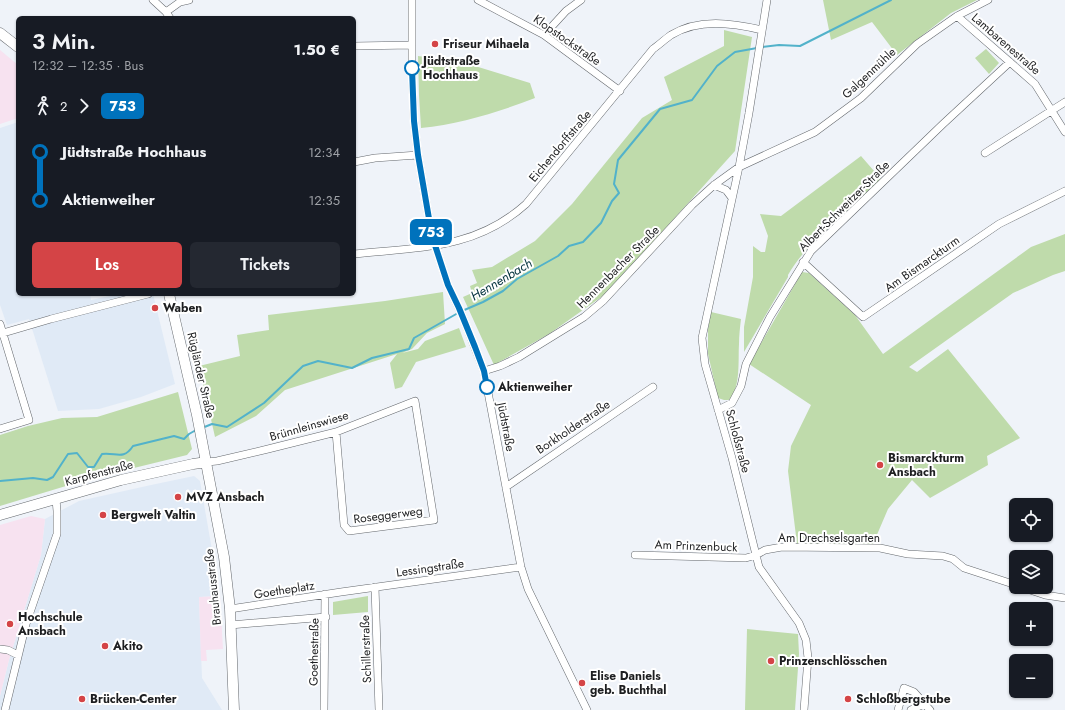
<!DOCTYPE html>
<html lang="de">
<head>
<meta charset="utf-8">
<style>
	:root { --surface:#171b24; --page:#242831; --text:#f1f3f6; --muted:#9ea1a6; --accent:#d44446 }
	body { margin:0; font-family:Jost,sans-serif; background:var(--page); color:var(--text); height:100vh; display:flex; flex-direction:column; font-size:15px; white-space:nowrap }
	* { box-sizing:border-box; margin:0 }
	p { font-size:13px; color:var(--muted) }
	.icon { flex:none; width:22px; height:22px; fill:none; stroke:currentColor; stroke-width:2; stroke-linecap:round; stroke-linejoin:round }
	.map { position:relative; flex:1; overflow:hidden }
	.panel { position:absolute; left:16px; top:16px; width:340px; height:280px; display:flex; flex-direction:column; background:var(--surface); border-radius:6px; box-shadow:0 1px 3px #0004 }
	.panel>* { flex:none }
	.badge { padding:0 8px; border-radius:6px; font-size:14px; line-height:26px }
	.tools { position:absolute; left:1009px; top:498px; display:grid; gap:8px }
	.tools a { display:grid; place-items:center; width:44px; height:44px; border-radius:6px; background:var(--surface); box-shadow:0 1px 3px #0004; font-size:20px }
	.map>.badge { position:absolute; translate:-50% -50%; box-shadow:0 0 0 2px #fff }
	.legs { display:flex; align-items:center; gap:6px; height:44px; padding:0 16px; font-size:13px }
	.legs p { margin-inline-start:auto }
	.overview { display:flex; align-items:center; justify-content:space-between; height:68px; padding:0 16px }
	h1 { font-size:22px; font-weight:600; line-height:30px }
	.primary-button { display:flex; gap:8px; margin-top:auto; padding:8px 16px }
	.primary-button a { flex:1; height:46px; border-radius:6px; background:var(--accent); color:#fff; font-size:16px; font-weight:600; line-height:46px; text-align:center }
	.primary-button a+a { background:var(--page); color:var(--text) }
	ul { padding:0 16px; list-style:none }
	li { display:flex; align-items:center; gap:14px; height:48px; font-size:15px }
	li i { display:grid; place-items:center; width:6px; height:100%; margin:0 5px; background:currentColor }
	li i::after { content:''; width:10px; height:10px; margin:-5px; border:3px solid; border-radius:50%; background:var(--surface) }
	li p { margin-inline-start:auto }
	li:first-child i { background:linear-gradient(#0000 50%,currentColor 0) }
	li:last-child i { background:linear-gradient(currentColor 50%,#0000 0) }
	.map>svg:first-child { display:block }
	.built { fill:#e0eaf6 }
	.education { fill:#f7e2f0 }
	.green { fill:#bfdbab }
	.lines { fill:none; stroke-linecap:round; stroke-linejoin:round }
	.stream { stroke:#52b2ca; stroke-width:2 }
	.street-casing { stroke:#64686d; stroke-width:8 }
	.secondary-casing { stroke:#64686d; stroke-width:11 }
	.street { stroke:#fff; stroke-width:7 }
	.secondary { stroke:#fff; stroke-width:10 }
	.line-1-casing { stroke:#fff; stroke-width:9 }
	.line-1 { stroke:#0072bc; stroke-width:6 }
	.poi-dot { fill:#d44446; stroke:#fff; stroke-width:1.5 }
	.stop-1-dot { fill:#fff; stroke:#0072bc; stroke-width:2 }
	.labels { text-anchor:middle; stroke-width:4; stroke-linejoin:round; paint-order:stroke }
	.street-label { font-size:12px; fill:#1e1f21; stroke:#fff }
	.poi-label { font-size:12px; font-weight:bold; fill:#1e1f21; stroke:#fff; text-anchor:start }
	.stop-label { font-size:12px; font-weight:bold; fill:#1e1f21; stroke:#fff; text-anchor:start }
	.water-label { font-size:13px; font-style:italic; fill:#03323d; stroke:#fff }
</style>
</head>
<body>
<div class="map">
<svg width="1065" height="710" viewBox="0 0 1065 710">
	<rect width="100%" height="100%" fill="#eff3f9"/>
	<!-- built -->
	<path class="built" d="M18,122V294H90L91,300L119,294H153L175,384L141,397L99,409L58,411L29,319L7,325L0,305V128Z
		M194,476L200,481L220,596L199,597L202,678L222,710H0V696L9,660L41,555L45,519L79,501L151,485Z"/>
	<!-- education -->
	<path class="education" d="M0,50L18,65V118L0,124Z
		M31,516L45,519L41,555L9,660L0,696V525Z
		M220,596L223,649L206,650L207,661H201L199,597Z"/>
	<!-- green -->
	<path class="green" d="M823,0H977L951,13L897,55L872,22L831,40Z
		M724,30L752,37L735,151L607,293L549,334L494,365L463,297L472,293L470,286L477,283L472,270L492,267L535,241L572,204L642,118L672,100L664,77L724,46Z
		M986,49L999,63L989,74L975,58Z
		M418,56L462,62L530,83L535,98C499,112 460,124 421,128L419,95Z
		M861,156L881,179L810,245C802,255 794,264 788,275V277L744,352V327L753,277V246L761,252H765L768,236L760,214L781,216Z
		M1065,234V271L1053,275L1013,293L909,367L917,372L948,349L1020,438L987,456L988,465L930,498L912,480L888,509L873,544H797L788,471L791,446L811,405L749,364L802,272L809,273L855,315L883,354L1031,247Z
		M443,292L445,324L427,333L412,349L402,353L418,349L425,341L459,328L466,347L416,362L402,387L395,389L390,363L397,354L285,390L256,416L215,437L199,366L240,356L237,335L269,330L268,315L385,301Z
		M711,312L741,319C740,327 739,336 739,344C738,360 741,388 729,400H724L718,398L708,354V329Z
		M178,392L192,449L187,455L89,479L0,506V435L28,426L62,418L97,417Z
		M368,596V612L333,615V602Z
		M747,629L798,634L799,654L795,710H745Z"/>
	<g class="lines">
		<!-- stream -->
		<path class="stream" d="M761,47L779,45L800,46L891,0
			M462,311L483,302L503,291L517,279L558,256L569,246L583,242L601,223L612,201L619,193L614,184L618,160L660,109L692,100L717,66L735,52L757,48
			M202,428L212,424L227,427L264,403L303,366L318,361L352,368L372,358L409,349L414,338L458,313
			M0,481L33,478L47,480L53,477L68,454L77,453L88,467H94L102,454C116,452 123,461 133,446L174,436L184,439L189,434L196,430"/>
		<defs>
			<path id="street" d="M153,0L166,12L170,18
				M412,0V68L414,121L418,155L432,236L448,285L462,315L484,371L521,567L528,589L587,710
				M478,0L544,35L620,91
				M767,0L749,113L739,167L702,338L705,364L732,458L759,567L799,623L806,640L808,658L804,710
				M166,12L180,2L189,0
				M957,16L1035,84L1065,132
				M544,35L566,11L581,0
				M354,46L412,45
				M985,153L1065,102
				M354,162L375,158L418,155
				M714,185L726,190L732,198
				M354,254C418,247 475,250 526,204L653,49C659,45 665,39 671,35C699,18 732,23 762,30
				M803,262L863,317L999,224L1065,191
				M0,324L29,420L0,429
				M0,334L51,319L148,294
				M484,371L500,366L519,357L584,317L603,301L692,205L714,185L739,167L815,132L861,98L917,44L957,16L988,0
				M718,410L732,403L741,386L746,364L770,317L811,251L943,124L1010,62
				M207,462L217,461L268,449L336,432L415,401L434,520L349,531L344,525L336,432
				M506,487L653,387
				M635,555L746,558L756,555L765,550L782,547L880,548L908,554L943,556L953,559L964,568L1016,585
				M375,587L379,710
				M1021,587L1045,595L1065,598
				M230,609L341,592L521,567
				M230,625L326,617
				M0,649L8,650L18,655
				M5,710L26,624L57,534V511L56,499
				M324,710L325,594
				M898,710L904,688L914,692L930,710
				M911,710L924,704"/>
			<path id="secondary" d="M0,33L18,47
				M169,294L197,415L224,557L230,609L234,710
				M0,515L121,480L193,464L207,462"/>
		</defs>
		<!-- street casing -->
		<use href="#street" class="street-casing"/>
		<!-- secondary casing -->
		<use href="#secondary" class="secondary-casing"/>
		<!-- street -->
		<use href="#street" class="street"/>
		<!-- secondary -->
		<use href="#secondary" class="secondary"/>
	</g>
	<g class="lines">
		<defs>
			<path id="line-1" d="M412,68L414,121L418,155L432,236L448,285L459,308L475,347L484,371L487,387"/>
		</defs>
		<!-- line-1 casing -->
		<use href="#line-1" class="line-1-casing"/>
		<!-- line-1 -->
		<use href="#line-1" class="line-1"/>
	</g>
	<!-- markers -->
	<g class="poi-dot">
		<circle cx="435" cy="44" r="4"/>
		<circle cx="155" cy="308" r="4"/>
		<circle cx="880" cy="465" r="4"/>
		<circle cx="178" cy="497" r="4"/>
		<circle cx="103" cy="515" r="4"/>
		<circle cx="10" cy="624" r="4"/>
		<circle cx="105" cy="646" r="4"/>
		<circle cx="771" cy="661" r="4"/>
		<circle cx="582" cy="683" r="4"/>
		<circle cx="82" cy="699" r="4"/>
		<circle cx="848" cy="699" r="4"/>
	</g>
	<g class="stop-1-dot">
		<circle cx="412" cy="68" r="7"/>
		<circle cx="487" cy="387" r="7"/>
	</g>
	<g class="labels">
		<!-- street labels -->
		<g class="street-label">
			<text transform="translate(567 40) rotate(35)" y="4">Klopstockstraße</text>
			<text transform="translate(1006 44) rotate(41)" y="4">Lambarenestraße</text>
			<text transform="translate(869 73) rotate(-43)" y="4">Galgenmühle</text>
			<text transform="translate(560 146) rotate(-50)" y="4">Eichendorffstraße</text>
			<text transform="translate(844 206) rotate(-45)" y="4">Albert-Schweitzer-Straße</text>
			<text transform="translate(922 264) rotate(-35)" y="4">Am Bismarckturm</text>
			<text transform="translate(618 267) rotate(-45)" y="4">Hennenbacher Straße</text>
			<text transform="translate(201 375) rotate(77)" y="4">Rügländer Straße</text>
			<text transform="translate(309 426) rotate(-16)" y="4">Brünnleinswiese</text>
			<text transform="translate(506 427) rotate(79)" y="4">Jüdtstraße</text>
			<text transform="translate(573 427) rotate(-34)" y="4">Borkholderstraße</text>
			<text transform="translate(738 441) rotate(75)" y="4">Schloßstraße</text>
			<text transform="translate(99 473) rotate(-15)" y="4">Karpfenstraße</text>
			<text transform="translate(388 515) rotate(-7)" y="4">Roseggerweg</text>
			<text x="829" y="542">Am Drechselsgarten</text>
			<text transform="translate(696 546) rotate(2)" y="4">Am Prinzenbuck</text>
			<text transform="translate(430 568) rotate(-8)" y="4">Lessingstraße</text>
			<text transform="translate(213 587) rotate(-96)" y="4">Brauhausstraße</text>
			<text transform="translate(284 590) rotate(-9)" y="4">Goetheplatz</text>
			<text transform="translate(366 649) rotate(-92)" y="4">Schillerstraße</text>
			<text transform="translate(314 652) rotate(-89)" y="4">Goethestraße</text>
		</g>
		<!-- poi labels -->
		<g class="poi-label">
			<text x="443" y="48">Friseur Mihaela</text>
			<text x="163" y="312">Waben</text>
			<text x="888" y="462">Bismarckturm<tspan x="888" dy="14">Ansbach</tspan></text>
			<text x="186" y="501">MVZ Ansbach</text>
			<text x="111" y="519">Bergwelt Valtin</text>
			<text x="18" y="621">Hochschule<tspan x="18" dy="14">Ansbach</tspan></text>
			<text x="113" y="650">Akito</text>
			<text x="779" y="665">Prinzenschlösschen</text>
			<text x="590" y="680">Elise Daniels<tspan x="590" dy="14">geb. Buchthal</tspan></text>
			<text x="90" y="703">Brücken-Center</text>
			<text x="856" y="703">Schloßbergstube</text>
		</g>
		<!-- stop labels -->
		<g class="stop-label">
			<text x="423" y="65">Jüdtstraße<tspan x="423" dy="14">Hochhaus</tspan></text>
			<text x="498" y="391">Aktienweiher</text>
		</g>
		<!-- water labels -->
		<g class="water-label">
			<text transform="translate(501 279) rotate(-31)" y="5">Hennenbach</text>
		</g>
	</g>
</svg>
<div class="tools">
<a><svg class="icon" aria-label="locate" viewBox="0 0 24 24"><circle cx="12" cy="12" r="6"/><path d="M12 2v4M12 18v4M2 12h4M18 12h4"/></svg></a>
<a><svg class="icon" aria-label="layers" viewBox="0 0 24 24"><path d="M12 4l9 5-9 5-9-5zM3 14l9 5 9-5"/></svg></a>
<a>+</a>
<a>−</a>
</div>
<b class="badge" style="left:431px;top:232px;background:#0072bc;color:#fff">753</b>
<section class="panel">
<div class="overview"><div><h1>3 Min.</h1><p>12:32 – 12:35 · Bus</p></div><b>1.50 €</b></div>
<div class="legs"><svg class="icon" aria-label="walk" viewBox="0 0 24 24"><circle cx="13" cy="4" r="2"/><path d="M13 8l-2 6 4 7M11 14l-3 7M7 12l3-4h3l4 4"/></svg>2<svg class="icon" aria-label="forward" viewBox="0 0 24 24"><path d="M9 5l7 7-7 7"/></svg><b class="badge" style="background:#0072bc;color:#fff">753</b></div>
<ul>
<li><i style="color:#0072bc"></i><b>Jüdtstraße Hochhaus</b><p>12:34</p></li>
<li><i style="color:#0072bc"></i><b>Aktienweiher</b><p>12:35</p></li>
</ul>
<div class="primary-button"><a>Los</a><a>Tickets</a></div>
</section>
</div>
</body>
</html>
